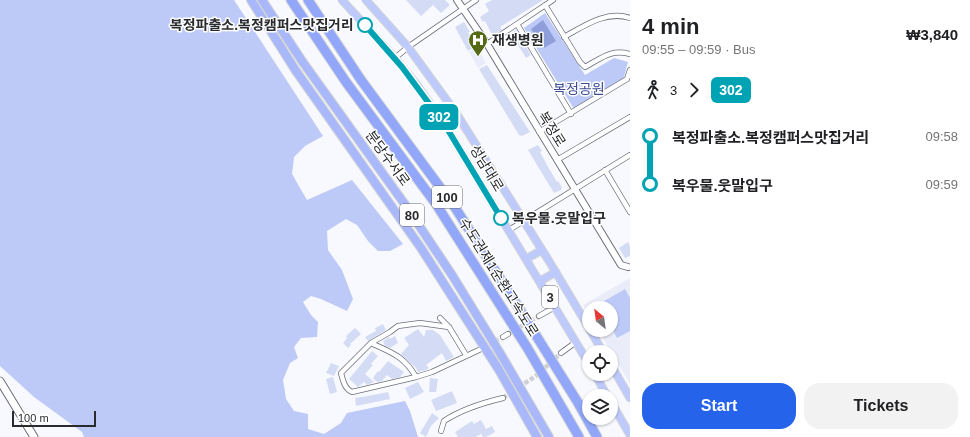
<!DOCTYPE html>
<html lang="en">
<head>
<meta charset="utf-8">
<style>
	:root { --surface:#fff; --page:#f2f2f2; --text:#202124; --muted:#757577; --accent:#2563eb }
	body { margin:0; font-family:Arial,"Noto Sans KR",sans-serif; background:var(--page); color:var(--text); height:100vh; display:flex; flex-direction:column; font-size:15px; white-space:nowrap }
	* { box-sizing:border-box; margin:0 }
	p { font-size:13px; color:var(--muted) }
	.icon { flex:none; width:22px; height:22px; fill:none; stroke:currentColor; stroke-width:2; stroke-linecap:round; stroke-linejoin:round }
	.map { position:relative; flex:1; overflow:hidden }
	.drawer { display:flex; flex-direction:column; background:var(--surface); width:340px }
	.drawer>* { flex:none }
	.badge { padding:0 8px; border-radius:6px; font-size:14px; line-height:26px }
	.needle { width:26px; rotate:331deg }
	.tools { position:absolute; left:582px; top:301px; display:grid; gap:8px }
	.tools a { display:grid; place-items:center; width:36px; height:36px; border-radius:50%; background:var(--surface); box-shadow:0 1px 3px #0004; font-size:20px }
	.scale { position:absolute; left:12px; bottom:10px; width:84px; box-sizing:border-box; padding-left:4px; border:2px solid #292b2f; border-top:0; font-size:11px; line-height:14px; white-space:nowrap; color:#292b2f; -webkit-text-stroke:3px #fff; paint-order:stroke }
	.map>.badge { position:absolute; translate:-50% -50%; box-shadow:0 0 0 2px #fff }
	.legs { display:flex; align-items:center; gap:6px; height:44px; padding:0 12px; font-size:13px }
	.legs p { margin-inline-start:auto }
	.headline { display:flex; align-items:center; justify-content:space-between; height:68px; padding:0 12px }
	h1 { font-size:22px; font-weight:700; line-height:30px }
	.action { display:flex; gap:8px; margin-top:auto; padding:8px 12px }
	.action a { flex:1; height:46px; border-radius:16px; background:var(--accent); color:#fff; font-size:16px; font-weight:700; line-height:46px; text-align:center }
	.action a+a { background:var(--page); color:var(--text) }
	ul { padding:0 12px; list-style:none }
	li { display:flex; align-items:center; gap:14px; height:48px; font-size:15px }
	li i { display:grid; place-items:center; width:6px; height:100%; margin:0 5px; background:currentColor }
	li i::after { content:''; width:10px; height:10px; margin:-5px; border:3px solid; border-radius:50%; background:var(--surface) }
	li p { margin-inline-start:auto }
	li:first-child i { background:linear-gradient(#0000 50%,currentColor 0) }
	li:last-child i { background:linear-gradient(currentColor 50%,#0000 0) }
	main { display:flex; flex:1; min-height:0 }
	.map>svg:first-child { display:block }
	.built { fill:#eaedf9 }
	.green { fill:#bdcaf7 }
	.water { fill:#8f9fdb }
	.building { fill:#d4dcf5 }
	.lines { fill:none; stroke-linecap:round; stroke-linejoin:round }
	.minor-tunnel { stroke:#cfd0d5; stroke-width:4.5; stroke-dasharray:4.5 2; stroke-linecap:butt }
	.minor-casing { stroke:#6c6f7a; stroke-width:6 }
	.tertiary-casing { stroke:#6c6f7a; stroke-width:8 }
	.secondary-casing { stroke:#6c6f7a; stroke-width:9 }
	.primary-casing { stroke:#d4d5d5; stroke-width:9 }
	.trunk-casing { stroke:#d4d5d5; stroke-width:10 }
	.motorway-casing { stroke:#d4d5d5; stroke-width:11 }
	.minor { stroke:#fff; stroke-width:4.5 }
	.tertiary { stroke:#fff; stroke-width:6 }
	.secondary { stroke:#fff; stroke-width:7 }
	.primary { stroke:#becafc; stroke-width:7 }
	.trunk { stroke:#a8b8fb; stroke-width:8 }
	.motorway { stroke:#92a7fa; stroke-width:9 }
	.line-1-casing { stroke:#fff; stroke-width:9 }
	.line-1 { stroke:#00a3b4; stroke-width:6 }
	.stop-1-dot { fill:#fff; stroke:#00a3b4; stroke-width:2 }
	.labels { text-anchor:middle; stroke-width:3; stroke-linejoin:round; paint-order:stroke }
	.shield { fill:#fff; stroke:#696b6d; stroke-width:1 }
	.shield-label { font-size:13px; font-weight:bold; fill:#292b2f }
	.stop-label { font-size:14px; font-weight:bold; fill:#292b2f; stroke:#fff; text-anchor:end }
	.poi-label { font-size:14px; font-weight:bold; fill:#292b2f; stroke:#fff; text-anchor:start }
	.park-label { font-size:14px; fill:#3e4c94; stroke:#fff }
	.street-label { font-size:14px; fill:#292b2f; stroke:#fff }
</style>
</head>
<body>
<main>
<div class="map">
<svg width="630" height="437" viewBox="0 0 630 437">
	<rect width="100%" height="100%" fill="#f8f9fe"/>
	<!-- built -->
	<path class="built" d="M477,47L486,63L478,68L469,52Z
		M630,278V384L598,330H611V308H589V315L583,305Z"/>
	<!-- green -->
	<path class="green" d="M0,0H234L323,136L305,146L294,157L292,174L307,200L352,180L403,244L390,251H378L368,241L357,225L346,219L327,231L328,250L342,270L353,299L347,311L321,299L311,296L303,302L311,315L318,322L317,337L301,338L294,347L298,358L290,363L283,380L286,399L294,411L308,414V429L324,434L341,423L347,413L405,401L410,411L418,437H84L82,432L34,397L0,366Z
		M545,13L585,75L614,58L628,62L623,80L574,109L524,28Z
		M625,289L630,298V331L617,338L611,326V308H601L599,304Z"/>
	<!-- water -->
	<path class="water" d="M543,20L556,41L544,48L531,29Z"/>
	<!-- building -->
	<path class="building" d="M406,0H445L450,5L441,13L433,5L421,16Z
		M492,0H543L500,27L502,30L492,35L485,21L483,22L480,17L489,11L485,4Z
		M464,22L470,32H468L476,46L468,51L455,27Z
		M516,30L531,55L526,58L511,34Z
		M487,65L530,132L522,136L519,135L479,69Z
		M538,145L542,151L540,152L548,167L557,182L558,181L562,187L561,190L554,193L528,150Z
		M628,242L630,246V256L625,258L619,248Z
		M383,324L386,330L368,341L365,337L376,331L375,328Z
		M355,328L361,334L350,344L351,345L348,348L343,343L347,338L346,336Z
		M418,329L424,337L426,330H433L440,335L454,357L446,361L442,353L426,365L429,368L426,370L418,372L416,368L401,354L409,345L404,338Z
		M395,336L398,343L390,348L385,346L383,341L389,337L390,339Z
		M372,351L378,356L371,364L373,365L365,374L374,382L367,385L364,382L358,387L349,379Z
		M388,361L404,372L400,377L392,379L387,375L382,381L377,382L373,378L378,371L379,372Z
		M331,363L339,366L334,376L326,373Z
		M333,377L337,392L330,394L326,379Z
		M430,378L438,379L436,392H429Z
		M418,382L424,392L410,399L405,388Z
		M452,391L457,403L436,411L431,400Z
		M388,392L390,399L356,406L355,398L368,396Z
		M432,413L439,418L431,426L426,437L420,433Z
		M481,420L486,429L492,426L495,432L486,437H483L481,434L476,437H458L455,432L472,421L474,424Z"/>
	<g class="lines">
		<!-- minor-tunnel -->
		<path class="minor-tunnel" d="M508,334L539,316
			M483,347L503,337
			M503,398L537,375L561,353"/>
		<defs>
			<path id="minor" d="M545,5L580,62L585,67C602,58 610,49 630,54
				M517,24L571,114
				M564,37C584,26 606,10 630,18
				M487,44L553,0
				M395,58L408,47L476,0
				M539,132L627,79L630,70
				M557,160L630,117
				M605,170L630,212
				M509,230L630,155
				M539,316L555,307
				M440,318L449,327L466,355
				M449,327L420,323L398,326L390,332L371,343C392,353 404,356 416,377L432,372L479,350
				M503,337L508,334
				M371,343L341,373C343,381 345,389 352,392L416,377
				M561,353L576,342
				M441,431L444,421C462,409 482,403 503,398"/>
			<path id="tertiary" d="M457,0L487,44L621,265L628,267"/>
			<path id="secondary" d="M0,381L34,437"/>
			<path id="primary" d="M342,0L395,58L417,85L445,125L589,364
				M366,0L408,47L456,113L549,261L589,328
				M526,259L542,250
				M540,281L556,272
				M590,330L603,352
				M611,365L630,398
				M595,374L607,396
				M611,402L630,435"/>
			<path id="trunk" d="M251,0L296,71L421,248L499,370L537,437
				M262,0L302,61L406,206L452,275L500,353L549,437"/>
			<path id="motorway" d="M291,0L346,82L436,204L528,349L579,437
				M308,0L361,80L456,209L517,305L577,401L597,437"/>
		</defs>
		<!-- minor casing -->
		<use href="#minor" class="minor-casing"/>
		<!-- tertiary casing -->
		<use href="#tertiary" class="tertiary-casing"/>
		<!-- secondary casing -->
		<use href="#secondary" class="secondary-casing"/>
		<!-- primary casing -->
		<use href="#primary" class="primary-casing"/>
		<!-- trunk casing -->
		<use href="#trunk" class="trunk-casing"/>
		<!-- motorway casing -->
		<use href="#motorway" class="motorway-casing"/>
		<!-- minor -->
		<use href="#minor" class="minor"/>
		<!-- tertiary -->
		<use href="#tertiary" class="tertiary"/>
		<!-- secondary -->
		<use href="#secondary" class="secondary"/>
		<!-- primary -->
		<use href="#primary" class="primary"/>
		<!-- trunk -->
		<use href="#trunk" class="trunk"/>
		<!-- motorway -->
		<use href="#motorway" class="motorway"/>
	</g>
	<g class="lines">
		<defs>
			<path id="line-1" d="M365,25L402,67L445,125L501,218"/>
		</defs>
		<!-- line-1 casing -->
		<use href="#line-1" class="line-1-casing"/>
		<!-- line-1 -->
		<use href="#line-1" class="line-1"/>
	</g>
	<!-- icons -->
	<defs>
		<symbol id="hospital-pin" viewBox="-11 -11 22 30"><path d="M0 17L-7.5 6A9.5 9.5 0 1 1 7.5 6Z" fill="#566915" stroke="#fff"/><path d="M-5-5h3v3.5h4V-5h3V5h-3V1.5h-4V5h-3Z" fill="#fff"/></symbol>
	</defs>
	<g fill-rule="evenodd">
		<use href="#hospital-pin" x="467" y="29" width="22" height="30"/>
	</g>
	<!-- markers -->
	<g class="stop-1-dot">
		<circle cx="365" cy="25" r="7"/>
		<circle cx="501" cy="218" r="7"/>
	</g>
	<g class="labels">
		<!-- shield labels -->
		<g class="shield">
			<rect x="432" y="186" width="30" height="22" rx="3"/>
			<rect x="400" y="204" width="24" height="22" rx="3"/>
			<rect x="542" y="286" width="16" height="22" rx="3"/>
		</g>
		<g class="shield-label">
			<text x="447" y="202">100</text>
			<text x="412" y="220">80</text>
			<text x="550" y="302">3</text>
		</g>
		<!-- stop labels -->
		<g class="stop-label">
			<text x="354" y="30">복정파출소.복정캠퍼스맛집거리</text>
			<text x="512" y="223" text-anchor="start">복우물.웃말입구</text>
		</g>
		<!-- poi labels -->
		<g class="poi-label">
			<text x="492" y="45">재생병원</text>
		</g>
		<!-- park labels -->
		<g class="park-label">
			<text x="579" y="94">복정공원</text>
		</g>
		<!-- street labels -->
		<g class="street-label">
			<text transform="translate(552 129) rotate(58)" y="5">복정로</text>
			<text transform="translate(388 158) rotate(54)" y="5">분당수서로</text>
			<text transform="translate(487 168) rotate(59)" y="5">성남대로</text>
			<text transform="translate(499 277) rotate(58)" y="5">수도권제1순환고속도로</text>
		</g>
	</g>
</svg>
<div class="tools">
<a><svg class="needle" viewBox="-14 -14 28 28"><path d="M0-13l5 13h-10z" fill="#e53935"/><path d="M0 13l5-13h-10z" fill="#757577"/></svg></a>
<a><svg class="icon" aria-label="locate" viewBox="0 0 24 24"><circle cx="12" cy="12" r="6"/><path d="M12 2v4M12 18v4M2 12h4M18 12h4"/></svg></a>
<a><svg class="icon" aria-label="layers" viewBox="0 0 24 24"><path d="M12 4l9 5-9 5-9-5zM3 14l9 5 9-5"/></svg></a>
</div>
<div class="scale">100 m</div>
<b class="badge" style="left:439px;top:117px;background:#00a3b4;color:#fff">302</b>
</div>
<section class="drawer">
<div class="headline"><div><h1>4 min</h1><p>09:55 – 09:59 · Bus</p></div><b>₩3,840</b></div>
<div class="legs"><svg class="icon" aria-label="walk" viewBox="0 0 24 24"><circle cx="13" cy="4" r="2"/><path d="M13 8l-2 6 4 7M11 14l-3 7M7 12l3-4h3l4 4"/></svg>3<svg class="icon" aria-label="forward" viewBox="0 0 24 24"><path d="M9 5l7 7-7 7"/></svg><b class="badge" style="background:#00a3b4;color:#fff">302</b></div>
<ul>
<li><i style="color:#00a3b4"></i><b>복정파출소.복정캠퍼스맛집거리</b><p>09:58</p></li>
<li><i style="color:#00a3b4"></i><b>복우물.웃말입구</b><p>09:59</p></li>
</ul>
<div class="action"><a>Start</a><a>Tickets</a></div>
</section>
</main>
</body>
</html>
